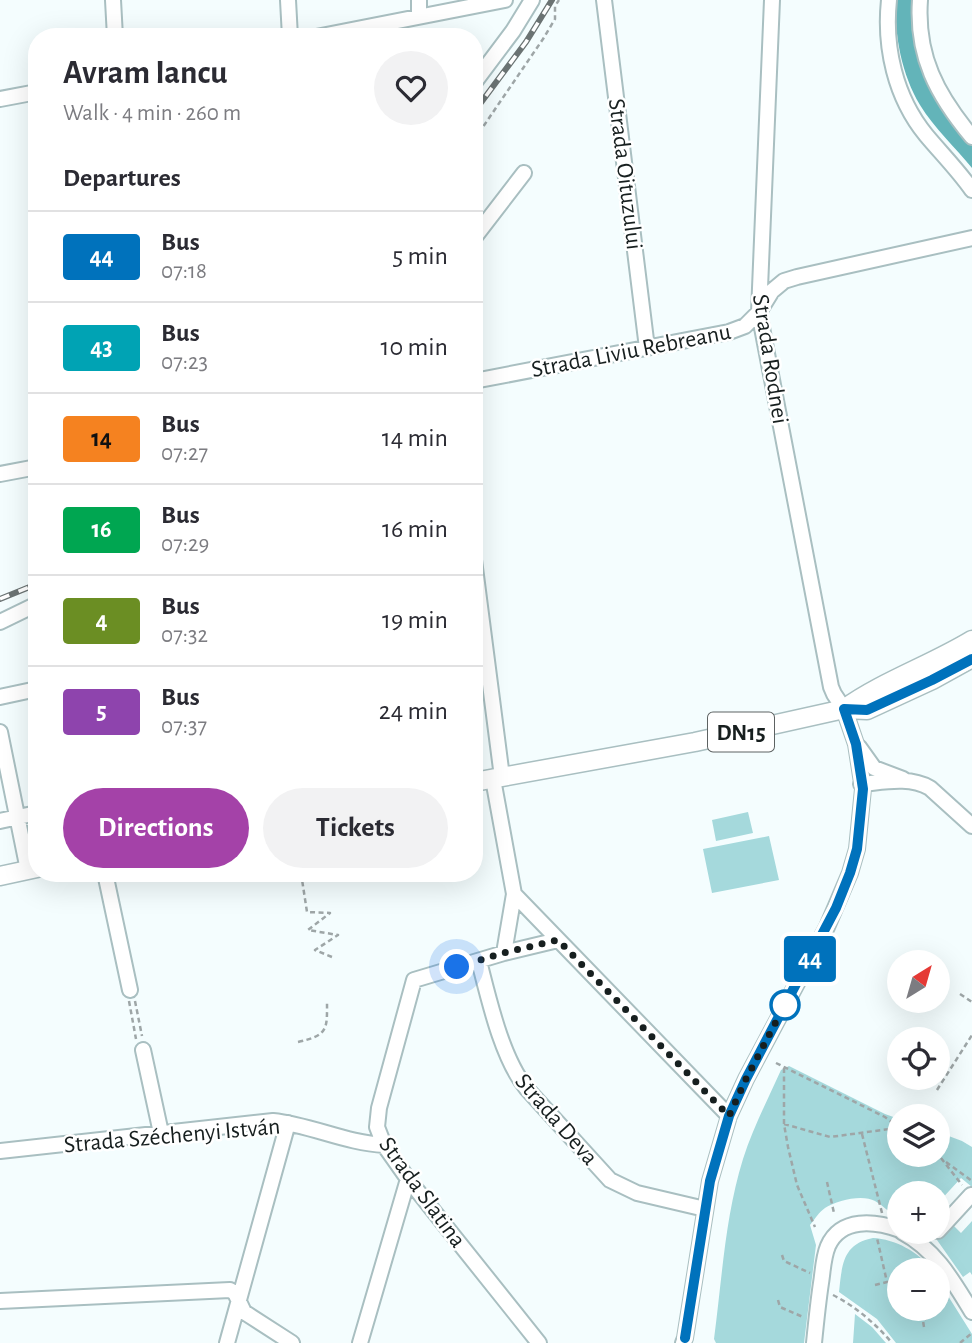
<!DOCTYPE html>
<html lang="en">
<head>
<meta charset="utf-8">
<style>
	:root { --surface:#fff; --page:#f2f2f3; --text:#2b2b33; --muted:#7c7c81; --line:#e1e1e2; --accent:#a442a8 }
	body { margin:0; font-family:"Alegreya Sans",sans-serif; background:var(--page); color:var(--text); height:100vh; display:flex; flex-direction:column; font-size:26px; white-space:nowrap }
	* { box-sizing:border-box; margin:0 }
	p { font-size:23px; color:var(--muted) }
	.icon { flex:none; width:38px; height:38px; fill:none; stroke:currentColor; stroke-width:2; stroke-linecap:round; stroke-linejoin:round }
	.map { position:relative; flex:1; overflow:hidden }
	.sheet { position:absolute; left:28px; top:28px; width:455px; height:854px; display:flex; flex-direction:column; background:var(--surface); border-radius:28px; box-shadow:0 7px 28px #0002 }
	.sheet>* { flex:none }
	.badge { padding:0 14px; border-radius:5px; font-size:24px; line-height:46px }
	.needle { width:46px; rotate:37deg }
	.controls { position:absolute; left:887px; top:950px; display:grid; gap:14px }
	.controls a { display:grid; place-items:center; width:63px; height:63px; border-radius:50%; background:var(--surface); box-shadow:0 7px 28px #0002; font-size:35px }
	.you { position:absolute; width:35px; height:35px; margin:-18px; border:5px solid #fff; border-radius:50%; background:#1a73e8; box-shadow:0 0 0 10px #1a73e833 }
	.map>.badge { position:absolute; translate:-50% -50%; box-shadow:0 0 0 4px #fff }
	h2 { padding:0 35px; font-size:26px; line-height:63px }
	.round { display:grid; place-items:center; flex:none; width:74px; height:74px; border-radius:37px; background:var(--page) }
	.headline { display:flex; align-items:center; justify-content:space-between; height:119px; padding:0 35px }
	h1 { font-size:33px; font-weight:700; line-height:52px }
	.primary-button { display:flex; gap:14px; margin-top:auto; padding:14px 35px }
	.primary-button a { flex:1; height:80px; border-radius:42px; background:var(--accent); color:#fff; font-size:28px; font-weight:700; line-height:80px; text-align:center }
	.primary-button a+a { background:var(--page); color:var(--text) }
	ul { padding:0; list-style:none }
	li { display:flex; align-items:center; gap:21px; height:91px; padding:0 35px; border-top:2px solid var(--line) }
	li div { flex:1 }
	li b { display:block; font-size:26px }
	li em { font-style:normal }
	li .badge { min-width:77px; font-weight:700; text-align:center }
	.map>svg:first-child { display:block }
	.green { fill:#a5d9dc }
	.water { fill:#63b4b9 }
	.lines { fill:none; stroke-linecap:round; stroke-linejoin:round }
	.minor-casing { stroke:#a9bfc1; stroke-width:18 }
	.major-casing { stroke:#a9bfc1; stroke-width:21 }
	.path { stroke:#9ea6a7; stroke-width:2.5; stroke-dasharray:5 3.5; stroke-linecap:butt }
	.minor { stroke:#fff; stroke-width:14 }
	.major { stroke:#fff; stroke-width:18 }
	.rail-casing { stroke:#6b7373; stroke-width:6 }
	.rail { stroke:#fff; stroke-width:3.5; stroke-dasharray:10; stroke-linecap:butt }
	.line-casing { stroke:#fff; stroke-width:16 }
	.line { stroke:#0072bc; stroke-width:10 }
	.walk { stroke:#171f1f; stroke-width:7; stroke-dasharray:0 12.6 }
	.stop-dot { fill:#fff; stroke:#0072bc; stroke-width:3.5 }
	.labels { text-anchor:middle; stroke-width:5; stroke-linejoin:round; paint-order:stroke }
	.shield { fill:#fff; stroke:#5d6262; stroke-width:2 }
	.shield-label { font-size:23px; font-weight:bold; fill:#171f1f }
	.street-label { font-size:24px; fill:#171f1f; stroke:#fff }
</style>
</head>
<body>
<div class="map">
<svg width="972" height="1343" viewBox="0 0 972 1343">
	<rect width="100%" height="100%" fill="#f4fdfe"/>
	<!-- green -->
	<path class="green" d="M748,812L753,833L716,841L712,820Z
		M769,836L779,880L712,893L703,849Z
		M789,1066L885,1114L899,1119L900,1155H938V1132L962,1141L972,1147V1187L961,1178L938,1203V1194H900L899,1217C888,1212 885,1207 875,1201C863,1194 837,1200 825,1208C819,1212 815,1219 810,1225L816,1245L804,1343H716L714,1339C722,1279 725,1217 743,1159C753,1128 768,1099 781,1070Z
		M972,1221V1275L970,1272L963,1277L937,1240L952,1224L961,1233Z
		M873,1238C895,1239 919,1252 932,1270H900V1309H938V1280L972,1334V1343H896L877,1319L839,1292C842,1266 842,1244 873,1238Z
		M855,1314L872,1327L886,1343H853Z"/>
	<!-- water -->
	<path class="water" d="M896,0H914L915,30L972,140V168C955,147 934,128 920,105C902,75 894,35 896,0Z"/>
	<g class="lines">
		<defs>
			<path id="minor" d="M113,0L115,37
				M288,0L290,37
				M419,0V16
				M604,0L647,348
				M889,0C884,47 895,97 926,135C941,153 958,170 972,190
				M920,0C916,56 937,95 972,137
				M316,37L505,0
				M474,83L513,31L532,0
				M0,99L37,92
				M474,238L524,173
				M474,381L729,332L745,326L759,312L772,291L784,281L797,277L972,238
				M0,474L37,467
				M474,560L502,777
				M0,622L37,604
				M0,697L37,689
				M0,732L28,870
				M859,747L874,768L903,779
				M493,779L514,894L504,953
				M861,784C884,782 909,776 930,788L972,826
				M0,821L37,813
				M105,873L130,990
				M514,894L729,1116
				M479,961C489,1000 502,1059 527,1089L610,1180L637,1193L705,1209
				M143,1050L161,1133
				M0,1151L273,1121C311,1125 346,1143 384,1145
				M938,1231L971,1195
				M902,1232C936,1250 953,1281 972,1312
				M0,1301L230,1290L235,1293L244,1312L292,1343
				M227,1343L288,1123
				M360,1343L408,1179
				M539,1343L408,1179L384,1145L377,1127L379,1108L414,980L504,953L558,940
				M683,1343L685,1338L710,1181L729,1116L746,1079L827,927L850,873L857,849L863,789L856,744L844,709L834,694L831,687L759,312L772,0
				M814,1343C816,1323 818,1303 821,1283C823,1271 823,1258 828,1246C841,1217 875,1221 900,1230"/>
			<path id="major" d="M844,709C883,681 931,665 972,640
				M474,782L695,742L844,709L867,710L932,680L972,658
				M0,876L37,868"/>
		</defs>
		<!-- minor casing -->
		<use href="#minor" class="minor-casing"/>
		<!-- major casing -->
		<use href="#major" class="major-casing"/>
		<!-- path -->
		<path class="path" d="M474,140L543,39L555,19V6L559,0
			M301,873L307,912L330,913L308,930L338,935L315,950L332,957
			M960,994L972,1002
			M129,1001L136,1039
			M135,1001L142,1036
			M298,1042C329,1035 327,1029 327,1000
			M776,1063L885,1117L900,1128
			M784,1068V1124L788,1147L797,1185L815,1227
			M937,1090L972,1035
			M784,1124L830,1137L897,1128
			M862,1134L882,1213
			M941,1158L962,1185
			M946,1162L972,1181
			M827,1182L834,1213
			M782,1255L784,1261L810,1273
			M875,1285L887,1282L877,1238
			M833,1295C855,1306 876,1324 892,1343
			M778,1300L780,1307L803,1317
			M938,1309L948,1299
			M924,1327L923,1321L938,1309
			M960,1343L972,1333"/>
		<!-- minor -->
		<use href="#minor" class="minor"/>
		<!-- major -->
		<use href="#major" class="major"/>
		<defs>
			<path id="rail" d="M474,112L526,42L552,0
				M0,599L37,584"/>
		</defs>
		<!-- rail casing -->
		<use href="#rail" class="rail-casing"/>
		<!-- rail -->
		<use href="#rail" class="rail"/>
	</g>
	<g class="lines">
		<defs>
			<path id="line" d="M685,1338L710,1181L729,1116L746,1079L836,908L850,873L857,849L863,789L856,744L844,709L867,710L932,680L972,659"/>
		</defs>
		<!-- line casing -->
		<use href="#line" class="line-casing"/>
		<!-- line -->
		<use href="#line" class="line"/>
		<!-- walk -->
		<path class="walk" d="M457,967L503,953L558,940L729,1116L746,1079L789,997L785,1005"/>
	</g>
	<!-- markers -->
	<circle class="stop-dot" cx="785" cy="1005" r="14"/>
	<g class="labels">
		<!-- shield labels -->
		<rect class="shield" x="708" y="712.5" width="66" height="39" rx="5"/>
		<g class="shield-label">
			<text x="741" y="740">DN15</text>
		</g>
		<!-- street labels -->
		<g class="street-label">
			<text transform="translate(626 174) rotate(83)" y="8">Strada Oituzului</text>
			<text transform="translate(631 350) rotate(-11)" y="8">Strada Liviu Rebreanu</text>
			<text transform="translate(771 359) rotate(81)" y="8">Strada Rodnei</text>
			<text transform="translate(557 1119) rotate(49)" y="8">Strada Deva</text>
			<text transform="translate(172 1135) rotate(-5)" y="8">Strada Széchenyi István</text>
			<text transform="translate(423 1192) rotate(54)" y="8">Strada Slatina</text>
		</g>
	</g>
</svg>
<div class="controls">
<a><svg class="needle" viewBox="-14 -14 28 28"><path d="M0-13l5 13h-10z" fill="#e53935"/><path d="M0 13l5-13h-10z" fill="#7c7c81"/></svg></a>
<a><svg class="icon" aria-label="locate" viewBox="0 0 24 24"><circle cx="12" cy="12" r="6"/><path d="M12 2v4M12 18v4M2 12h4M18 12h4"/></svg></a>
<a><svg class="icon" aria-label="layers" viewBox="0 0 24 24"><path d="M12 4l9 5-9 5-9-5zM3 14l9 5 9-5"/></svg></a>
<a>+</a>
<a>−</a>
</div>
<div class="you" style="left:457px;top:967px"></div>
<b class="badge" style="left:810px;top:959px;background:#0072bc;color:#fff">44</b>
<section class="sheet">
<div class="headline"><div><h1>Avram Iancu</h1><p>Walk · 4 min · 260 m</p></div><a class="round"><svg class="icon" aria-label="heart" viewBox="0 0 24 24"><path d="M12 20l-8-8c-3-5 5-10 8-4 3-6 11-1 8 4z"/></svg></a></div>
<h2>Departures</h2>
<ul>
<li><span class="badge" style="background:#0072bc;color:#fff">44</span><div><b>Bus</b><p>07:18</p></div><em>5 min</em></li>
<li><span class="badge" style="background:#00a3b4;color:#fff">43</span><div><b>Bus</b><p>07:23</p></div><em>10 min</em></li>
<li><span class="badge" style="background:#f58220;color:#111">14</span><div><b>Bus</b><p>07:27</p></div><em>14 min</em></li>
<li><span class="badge" style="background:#00a651;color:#fff">16</span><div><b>Bus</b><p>07:29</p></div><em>16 min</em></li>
<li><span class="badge" style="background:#6b8e23;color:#fff">4</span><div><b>Bus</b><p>07:32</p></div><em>19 min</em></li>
<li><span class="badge" style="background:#8e44ad;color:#fff">5</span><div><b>Bus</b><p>07:37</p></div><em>24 min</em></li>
</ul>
<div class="primary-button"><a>Directions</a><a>Tickets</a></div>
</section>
</div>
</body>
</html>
